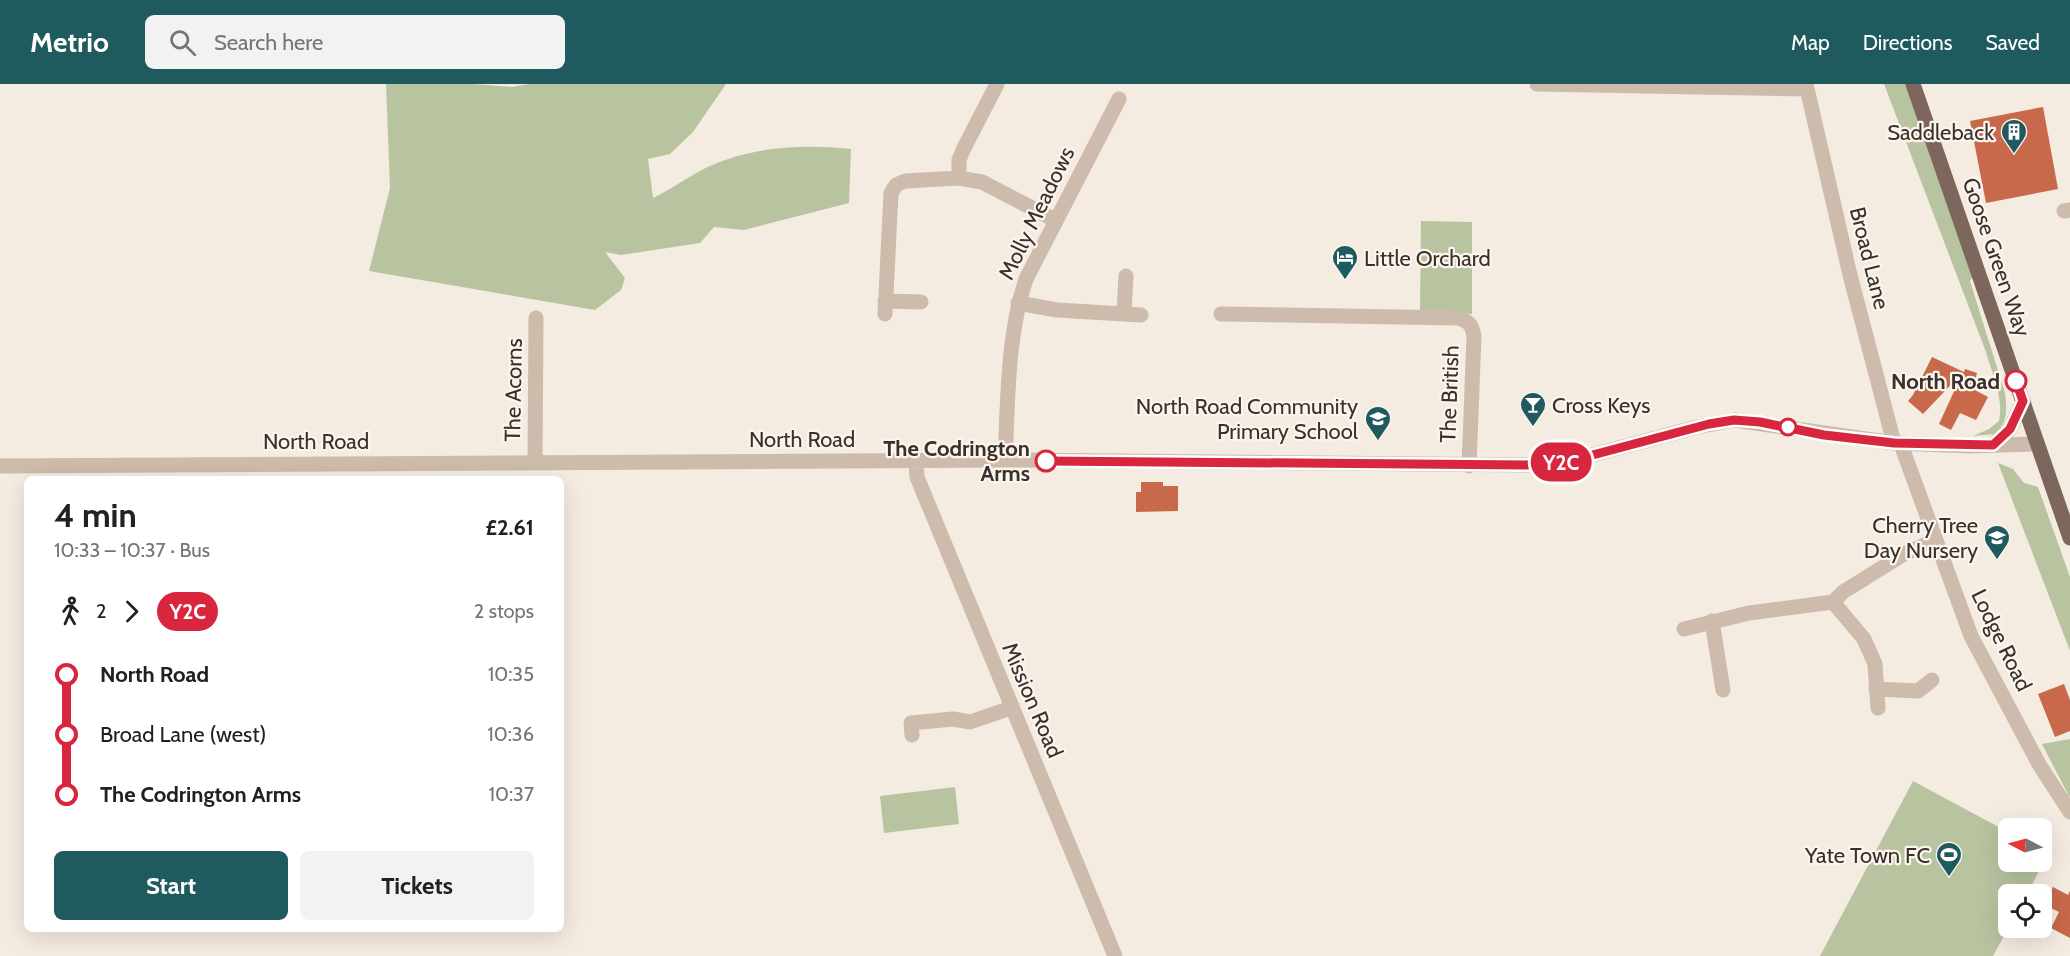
<!DOCTYPE html>
<html lang="en">
<head>
<meta charset="utf-8">
<style>
	:root { --surface:#fff; --page:#f2f2f2; --text:#202124; --muted:#757577; --accent:#1f5a5e }
	body { margin:0; font-family:Cabin,sans-serif; background:var(--page); color:var(--text); height:100vh; display:flex; flex-direction:column; font-size:22px; white-space:nowrap }
	* { box-sizing:border-box; margin:0 }
	p { font-size:20px; color:var(--muted) }
	.icon { flex:none; width:33px; height:33px; fill:none; stroke:currentColor; stroke-width:2; stroke-linecap:round; stroke-linejoin:round }
	.map { position:relative; flex:1; overflow:hidden }
	.drawer { position:absolute; left:24px; top:392px; width:540px; height:456px; display:flex; flex-direction:column; background:var(--surface); border-radius:9px; box-shadow:0 6px 24px #0002 }
	.drawer>* { flex:none }
	.badge { padding:0 12px; border-radius:20px; font-size:21px; line-height:39px }
	.needle { width:39px; rotate:276deg }
	.tools { position:absolute; left:1998px; top:734px; display:grid; gap:12px }
	.tools a { display:grid; place-items:center; width:54px; height:54px; border-radius:9px; background:var(--surface); box-shadow:0 6px 24px #0002; font-size:30px }
	.map>.badge { position:absolute; translate:-50% -50%; box-shadow:0 0 0 3px #fff }
	.legs { display:flex; align-items:center; gap:9px; height:66px; padding:0 30px; font-size:20px }
	.legs p { margin-inline-start:auto }
	.summary { display:flex; align-items:center; justify-content:space-between; height:102px; padding:0 30px }
	h1 { font-size:33px; font-weight:700; line-height:45px }
	.cta { display:flex; gap:12px; margin-top:auto; padding:12px 30px }
	.cta a { flex:1; height:69px; border-radius:9px; background:var(--accent); color:#fff; font-size:24px; font-weight:700; line-height:69px; text-align:center }
	.cta a+a { background:var(--page); color:var(--text) }
	ul { padding:0 30px; list-style:none }
	li { display:flex; align-items:center; gap:21px; height:60px; font-size:22px }
	li i { display:grid; place-items:center; width:9px; height:100%; margin:0 8px; background:currentColor }
	li i::after { content:''; width:15px; height:15px; margin:-8px; border:4px solid; border-radius:50%; background:var(--surface) }
	li p { margin-inline-start:auto }
	li:first-child i { background:linear-gradient(#0000 50%,currentColor 0) }
	li:last-child i { background:linear-gradient(currentColor 50%,#0000 0) }
	header { display:flex; align-items:center; gap:36px; box-sizing:border-box; height:84px; padding:0 30px; background:var(--accent); color:#fff }
	header strong { font-size:28px }
	nav { display:flex; gap:33px; margin-inline-start:auto; font-size:21px }
	.search { width:420px; height:54px; background:var(--page); display:flex; align-items:center; gap:15px; box-sizing:border-box; padding:0 21px; border-radius:9px; color:var(--muted); font-size:22px }
	.map>svg:first-child { display:block }
	.green { fill:#b8c4a0 }
	.building { fill:#c8694b }
	.lines { fill:none; stroke-linecap:round; stroke-linejoin:round }
	.minor { stroke:#cdbbac; stroke-width:15 }
	.major { stroke:#7d675c; stroke-width:15 }
	.line-1-casing { stroke:#fff; stroke-width:14 }
	.line-1 { stroke:#d7263d; stroke-width:9 }
	.stop-1-dot { fill:#fff; stroke:#d7263d; stroke-width:3 }
	.labels { text-anchor:middle; stroke-width:4.5; stroke-linejoin:round; paint-order:stroke }
	.poi-label { font-size:22px; fill:#3b302b; stroke:#fbf5ee; text-anchor:end }
	.street-label { font-size:22px; fill:#3b302b; stroke:#fbf5ee }
	.stop-label { font-size:22px; font-weight:bold; fill:#3b302b; stroke:#fbf5ee; text-anchor:end }
</style>
</head>
<body>
<header>
<strong>Metrio</strong>
<div class="search"><svg class="icon" aria-label="search" viewBox="0 0 24 24"><circle cx="10" cy="10" r="6"/><path d="M15 15l6 6"/></svg>Search here</div>
<nav><a>Map</a><a>Directions</a><a>Saved</a></nav>
</header>
<div class="map">
<svg width="2070" height="872" viewBox="0 0 2070 872">
	<rect width="100%" height="100%" fill="#f4ebe1"/>
	<!-- green -->
	<path class="green" d="M386,0H473L512,3L529,0H726L693,48L670,70L648,75L653,114C672,105 690,91 710,82C755,62 803,60 851,65L849,119L744,146L714,143L700,159L621,171L605,168L625,194L621,206L595,226L369,187L390,104Z
		M1884,0H1906L1973,192L1970,197L2005,309C2007,326 2008,338 1995,350L1973,352L1989,345L1999,337C2004,315 1992,289 1986,268Z
		M1421,137L1472,138V230L1420,229Z
		M1998,379L2013,385L2024,399L2038,403L2070,493V567Z
		M2070,655V714L2042,660Z
		M1913,697L2008,748V777H2042V766L2048,770L2027,810H2008L2009,843L1993,872H1820Z
		M955,703L959,740L884,749L880,712Z"/>
	<!-- building -->
	<path class="building" d="M2043,23L2058,105L1986,119L1970,37Z
		M1932,273L1964,288L1965,285L1977,289L1973,305L1988,313L1976,336L1960,329L1951,346L1939,340L1963,288L1923,330L1908,317L1913,311Z
		M1141,398H1163V402H1178V427L1136,428V408H1141Z
		M2064,600L2070,616V647L2055,653L2038,610Z
		M2053,803L2068,811L2070,807V854L2051,844L2059,828L2045,821Z"/>
	<g class="lines">
		<!-- minor -->
		<path class="minor" d="M1537,0L1807,5
			M1806,0L1850,191L1894,359
			M959,94V76L963,66L997,0
			M2064,127L2070,126
			M885,217L921,218
			M1018,219L1057,226L1141,231
			M1124,229L1126,192
			M885,230L891,109L896,101L905,97L959,94L982,98L1055,136
			M1221,230L1458,234C1469,237 1472,241 1474,252L1469,382
			M1903,360V366L1971,552L2040,682L2070,728
			M1993,361L2010,345L2023,317
			M1005,376C1008,316 1007,252 1026,195L1119,15
			M916,377L917,393L1115,872
			M535,378L536,234
			M0,382L1005,376L1526,381L1570,377L1697,343L1734,336L1894,359L1970,362L2037,360
			M1833,518L1864,555L1875,580L1878,624
			M1712,537L1723,606
			M1684,545L1749,529L1833,518L1843,508L1904,470L1935,456
			M1876,605L1918,607L1932,596
			M912,651L911,639L953,635L970,638L1011,624"/>
		<!-- major -->
		<path class="major" d="M1913,0L2070,454"/>
	</g>
	<g class="lines">
		<defs>
			<path id="line-1" d="M1046,377L1526,381L1570,377L1709,340L1734,336L1760,338L1824,351L1894,359L1993,361L2010,345L2023,317L2016,297"/>
		</defs>
		<!-- line-1 casing -->
		<use href="#line-1" class="line-1-casing"/>
		<!-- line-1 -->
		<use href="#line-1" class="line-1"/>
	</g>
	<!-- icons -->
	<defs>
		<symbol id="building-pin" viewBox="-11 -11 22 30"><path d="M0 17L-7.5 6A9.5 9.5 0 1 1 7.5 6Z" fill="#1f5a5e" stroke="#fbf5ee"/><path d="M-4-6H4V6H1V3H-1V6H-4ZM-2.5-4.3h1.7v1.8h-1.7ZM.8-4.3h1.7v1.8H.8ZM-2.5-1h1.7V.8h-1.7ZM.8-1h1.7V.8H.8Z" fill="#fff"/></symbol>
		<symbol id="hotel-pin" viewBox="-11 -11 22 30"><path d="M0 17L-7.5 6A9.5 9.5 0 1 1 7.5 6Z" fill="#1f5a5e" stroke="#fbf5ee"/><path d="M-6-4.5h1.5V1H6V5H4.5V3h-9V5H-6ZM-4 0a1.8 1.8 0 1 1 3.6 0ZM.5 0V-2.5h3Q6-2.5 6 0Z" fill="#fff"/></symbol>
		<symbol id="bar-pin" viewBox="-11 -11 22 30"><path d="M0 17L-7.5 6A9.5 9.5 0 1 1 7.5 6Z" fill="#1f5a5e" stroke="#fbf5ee"/><path d="M-6-5H6L.8 .8V4.5H3.5V6h-7V4.5H-.8V.8Z" fill="#fff"/></symbol>
		<symbol id="school-pin" viewBox="-11 -11 22 30"><path d="M0 17L-7.5 6A9.5 9.5 0 1 1 7.5 6Z" fill="#1f5a5e" stroke="#fbf5ee"/><path d="M0-5L7-2L0 1L-7-2ZM-4 1L0 2.5L4 1V4Q0 6-4 4Z" fill="#fff"/></symbol>
		<symbol id="stadium-pin" viewBox="-11 -11 22 30"><path d="M0 17L-7.5 6A9.5 9.5 0 1 1 7.5 6Z" fill="#1f5a5e" stroke="#fbf5ee"/><path d="M0-5a6.5 5 0 1 0 0 10a6.5 5 0 1 0 0-10ZM-3.5-1.8h7v3.6h-7Z" fill="#fff"/></symbol>
	</defs>
	<g fill-rule="evenodd">
		<use href="#building-pin" x="1999" y="33" width="30" height="40"/>
		<use href="#hotel-pin" x="1330" y="159" width="30" height="40"/>
		<use href="#bar-pin" x="1518" y="306" width="30" height="40"/>
		<use href="#school-pin" x="1363" y="320" width="30" height="40"/>
		<use href="#school-pin" x="1982" y="439" width="30" height="40"/>
		<use href="#stadium-pin" x="1934" y="756" width="30" height="40"/>
	</g>
	<!-- markers -->
	<g class="stop-1-dot">
		<circle cx="2016" cy="297" r="10"/>
		<circle cx="1788" cy="343" r="8"/>
		<circle cx="1046" cy="377" r="10"/>
	</g>
	<g class="labels">
		<!-- poi labels -->
		<g class="poi-label">
			<text x="1994" y="56">Saddleback</text>
			<text x="1364" y="182" text-anchor="start">Little Orchard</text>
			<text x="1552" y="329" text-anchor="start">Cross Keys</text>
			<text x="1358" y="330">North Road Community<tspan x="1358" dy="25">Primary School</tspan></text>
			<text x="1978" y="449">Cherry Tree<tspan x="1978" dy="25">Day Nursery</tspan></text>
			<text x="1930" y="779">Yate Town FC</text>
		</g>
		<!-- street labels -->
		<g class="street-label">
			<text transform="translate(1036 129) rotate(-64)" y="8">Molly Meadows</text>
			<text transform="translate(1997 173) rotate(71)" y="8">Goose Green Way</text>
			<text transform="translate(1870 174) rotate(76)" y="8">Broad Lane</text>
			<text transform="translate(513 306) rotate(-89)" y="8">The Acorns</text>
			<text transform="translate(1449 310) rotate(-88)" y="8">The British</text>
			<text x="802" y="363">North Road</text>
			<text x="316" y="365">North Road</text>
			<text transform="translate(2002 556) rotate(64)" y="8">Lodge Road</text>
			<text transform="translate(1033 616) rotate(67)" y="8">Mission Road</text>
		</g>
		<!-- stop labels -->
		<g class="stop-label">
			<text x="2000" y="305">North Road</text>
			<text x="1030" y="372">The Codrington<tspan x="1030" dy="25">Arms</tspan></text>
		</g>
	</g>
</svg>
<div class="tools">
<a><svg class="needle" viewBox="-14 -14 28 28"><path d="M0-13l5 13h-10z" fill="#e53935"/><path d="M0 13l5-13h-10z" fill="#757577"/></svg></a>
<a><svg class="icon" aria-label="locate" viewBox="0 0 24 24"><circle cx="12" cy="12" r="6"/><path d="M12 2v4M12 18v4M2 12h4M18 12h4"/></svg></a>
</div>
<b class="badge" style="left:1561px;top:378px;background:#d7263d;color:#fff">Y2C</b>
<section class="drawer">
<div class="summary"><div><h1>4 min</h1><p>10:33 – 10:37 · Bus</p></div><b>£2.61</b></div>
<div class="legs"><svg class="icon" aria-label="walk" viewBox="0 0 24 24"><circle cx="13" cy="4" r="2"/><path d="M13 8l-2 6 4 7M11 14l-3 7M7 12l3-4h3l4 4"/></svg>2<svg class="icon" aria-label="forward" viewBox="0 0 24 24"><path d="M9 5l7 7-7 7"/></svg><b class="badge" style="background:#d7263d;color:#fff">Y2C</b><p>2 stops</p></div>
<ul>
<li><i style="color:#d7263d"></i><b>North Road</b><p>10:35</p></li>
<li><i style="color:#d7263d"></i><span>Broad Lane (west)</span><p>10:36</p></li>
<li><i style="color:#d7263d"></i><b>The Codrington Arms</b><p>10:37</p></li>
</ul>
<div class="cta"><a>Start</a><a>Tickets</a></div>
</section>
</div>
</body>
</html>
